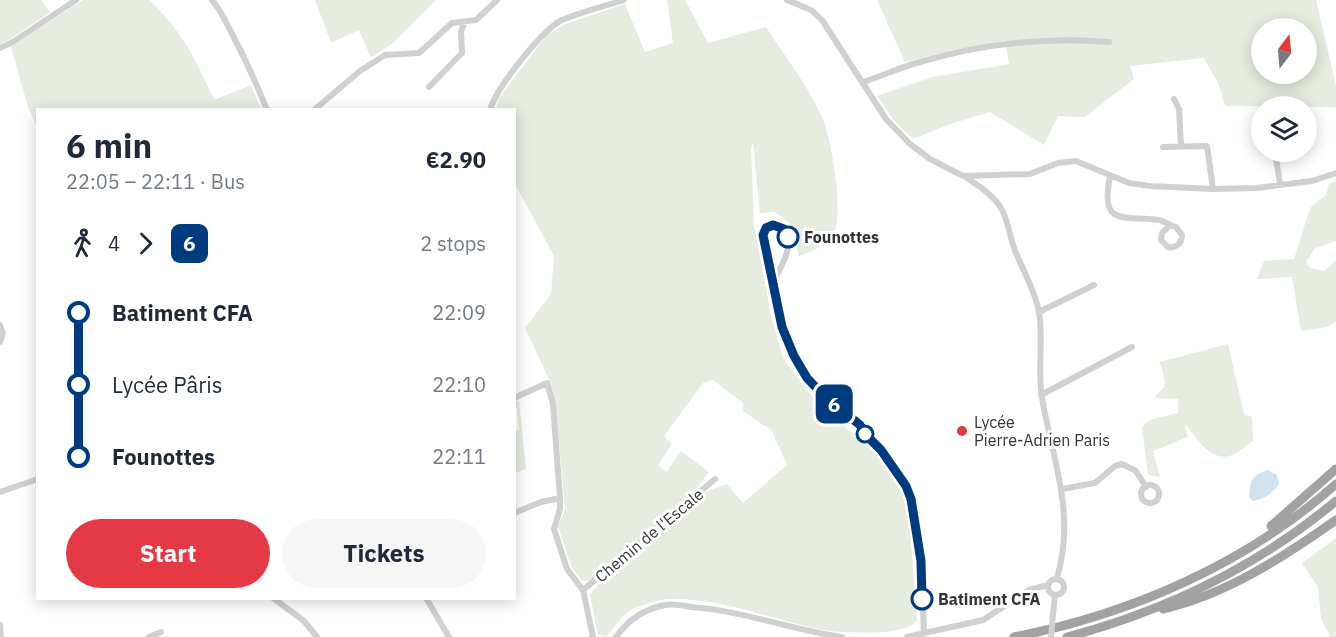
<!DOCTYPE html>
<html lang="en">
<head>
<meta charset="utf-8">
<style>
	:root { --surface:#fff; --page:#f6f6f7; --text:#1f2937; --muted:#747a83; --accent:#e63946 }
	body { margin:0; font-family:"IBM Plex Sans",sans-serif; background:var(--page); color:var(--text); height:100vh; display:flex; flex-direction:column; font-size:22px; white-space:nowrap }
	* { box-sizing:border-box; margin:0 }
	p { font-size:20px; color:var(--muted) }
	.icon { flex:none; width:33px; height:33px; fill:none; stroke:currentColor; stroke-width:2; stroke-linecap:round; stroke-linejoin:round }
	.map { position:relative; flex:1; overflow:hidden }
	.details { position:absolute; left:36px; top:108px; width:480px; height:492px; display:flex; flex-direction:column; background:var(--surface); border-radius:0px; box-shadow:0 3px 15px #0003 }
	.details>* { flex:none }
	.badge { padding:0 12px; border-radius:9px; font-size:21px; line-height:39px }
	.needle { width:39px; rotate:16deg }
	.buttons { position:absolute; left:1251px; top:18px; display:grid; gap:12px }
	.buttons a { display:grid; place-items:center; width:66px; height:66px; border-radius:50%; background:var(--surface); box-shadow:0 3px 15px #0003; font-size:30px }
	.map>.badge { position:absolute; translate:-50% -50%; box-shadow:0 0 0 3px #fff }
	.legs { display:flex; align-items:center; gap:9px; height:66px; padding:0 30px; font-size:20px }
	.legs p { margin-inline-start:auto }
	.overview { display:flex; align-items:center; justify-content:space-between; height:102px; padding:0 30px }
	h1 { font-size:33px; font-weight:700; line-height:45px }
	.button { display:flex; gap:12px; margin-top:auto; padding:12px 30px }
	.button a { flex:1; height:69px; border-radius:36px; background:var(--accent); color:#fff; font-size:24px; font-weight:700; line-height:69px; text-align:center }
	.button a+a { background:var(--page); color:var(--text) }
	ul { padding:0 30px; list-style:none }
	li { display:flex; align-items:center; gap:21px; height:72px; font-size:22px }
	li i { display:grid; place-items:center; width:9px; height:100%; margin:0 8px; background:currentColor }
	li i::after { content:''; width:15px; height:15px; margin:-8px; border:4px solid; border-radius:50%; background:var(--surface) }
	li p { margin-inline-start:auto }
	li:first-child i { background:linear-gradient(#0000 50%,currentColor 0) }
	li:last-child i { background:linear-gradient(currentColor 50%,#0000 0) }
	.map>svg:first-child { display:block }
	.green { fill:#e6ecdf; fill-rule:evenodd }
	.water { fill:#cfe2ee }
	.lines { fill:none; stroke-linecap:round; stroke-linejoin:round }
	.minor { stroke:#d0d0d0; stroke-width:6 }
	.trunk { stroke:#a2a2a2; stroke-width:9 }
	.minor-bridge { stroke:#d0d0d0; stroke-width:6 }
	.line-1-casing { stroke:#fff; stroke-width:14 }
	.line-1 { stroke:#003b80; stroke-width:9 }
	.stop-1-dot { fill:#fff; stroke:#003b80; stroke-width:3 }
	.poi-dot { fill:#e63946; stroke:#fff; stroke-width:2 }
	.labels { text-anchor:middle; stroke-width:6; stroke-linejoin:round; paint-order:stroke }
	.stop-label { font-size:16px; font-weight:bold; fill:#333; stroke:#fff; text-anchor:start }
	.poi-label { font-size:16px; fill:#333; stroke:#fff; text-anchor:start }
	.street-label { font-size:16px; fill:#333; stroke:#fff }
</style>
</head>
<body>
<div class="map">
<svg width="1336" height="637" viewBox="0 0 1336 637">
	<rect width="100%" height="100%" fill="#fff"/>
	<!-- green -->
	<path class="green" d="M0,0H41L50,12L9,40L0,44Z
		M83,0H149C182,31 196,59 214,100L251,85L261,109L38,110L37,127L28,107L11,47Z
		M315,0H436L393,43L371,58L359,30L331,43Z
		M667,0H685L708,43L766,27C785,57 808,85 822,117C831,136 845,217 833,234C825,246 812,252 799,256C795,247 797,231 790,224C786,219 779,216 774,212L760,213L753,142L751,149L754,224L771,315L783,358L820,407L878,454L906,498L910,529L917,620C908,637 842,633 824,630C774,620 722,598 671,599C660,599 645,604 635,608C624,612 614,628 606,637L598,635L590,594L610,571L702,493L727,484L743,503L787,465L772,431L743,411V403L713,380L703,383L664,436L672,444L658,465L666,472L681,451L709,472L698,487L699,489L592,581H582L571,566L558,526L565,510L556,407L548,377L525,328L551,294L554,256L515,184L514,110H496L499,98L547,35L565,24L625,4L645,52L673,43Z
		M877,0H1316L1336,86V107L1225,106L1218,83L1204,58L1130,66L1134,79L1085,117L1058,116L1044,145L990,112L950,124L913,139L895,122L877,96L932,77L1009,64L1005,41L954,50L905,62ZM1262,28H1306V74H1262Z
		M1336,180V241L1315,248L1306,262L1310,268L1324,271L1336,261V322L1327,327L1301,331L1292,277L1257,279L1264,261L1294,259L1310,208L1326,195L1329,184Z
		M1228,344L1244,414L1252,417L1253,441C1245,446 1237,454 1229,456C1210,461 1195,436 1185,424L1188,437L1153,451L1160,477L1148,475L1142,427L1149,420L1178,413V399L1154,398L1165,386L1163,371L1159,362Z
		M519,401L526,469L515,473V432L519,430L516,402Z
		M1336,538V637H1330L1321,619L1318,587L1302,563Z"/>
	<!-- water -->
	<path class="water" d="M1268,470L1277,475L1279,484C1275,492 1262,500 1253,501L1249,497C1251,480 1250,476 1268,470Z"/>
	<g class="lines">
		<!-- minor -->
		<path class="minor" d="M212,0C219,8 224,18 229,28C243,54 256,82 267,110
			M787,0L811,10L822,20L886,119L910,144L930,159L963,176L1030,174L1058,163L1076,161L1129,183L1150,186L1213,189L1257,188L1312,181L1336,173
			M0,48L13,42L76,0
			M863,82C882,76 901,67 920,62C981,44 1046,37 1109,42
			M429,87L462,53L461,31L465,22
			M1174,99L1179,109L1181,146
			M314,110L360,71L385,55L419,53L452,23L476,20L497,0
			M490,110C496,88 542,30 562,20C582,12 604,6 624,0
			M1163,147L1207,146L1213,189
			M1275,152L1280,184
			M964,176C976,184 990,193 999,205C1008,217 1009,234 1014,248C1022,269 1035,290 1039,312C1044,338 1037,371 1042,398C1053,462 1076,513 1057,578
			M1110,177C1099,228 1125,215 1159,220C1166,221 1169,226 1176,227L1182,235C1182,244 1176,248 1168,247L1161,240L1162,233L1169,226
			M773,283C781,265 793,251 786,232C779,223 769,224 763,232L764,247L782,327L793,356L806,378L860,425L866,435L881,450L899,474L911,499L921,561L924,634
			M1039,312L1094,285
			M0,325L3,333L0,342
			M1041,395L1132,347
			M514,398L547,383L553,404L560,498V509L554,529L567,569L583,590L593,637
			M1141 494a9 9 0 1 1 18 0a9 9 0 1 1-18 0Z
			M1062,489L1095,483L1115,466L1122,464L1136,471L1146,487
			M0,492L38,479
			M514,513L541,502L560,498
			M1048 587a8 8 0 1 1 16 0a8 8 0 1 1-16 0Z
			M583,590L715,479
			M273,598L304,621L317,637
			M426,598L449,637
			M1053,614L1055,595
			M0,625L1,637
			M149,637L161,632
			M616,637C628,620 644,609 665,605C673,603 684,606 692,607C744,611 792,630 842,637
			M907,637L983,620L1029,590L1048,585"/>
		<!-- trunk -->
		<path class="trunk" d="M1271,526L1336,469
			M1163,609C1225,595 1284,557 1336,520
			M1014,637C1131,614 1246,564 1336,484
			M1067,637C1165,611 1258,566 1336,501"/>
		<!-- minor-bridge -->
		<path class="minor-bridge" d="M1051,637L1053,614"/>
	</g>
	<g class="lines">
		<defs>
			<path id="line-1" d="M788,237L784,229L773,225L766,228L763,235L782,327L794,356L807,378L824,396L860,425L866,435L881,450L906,486L911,499L921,561L922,599"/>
		</defs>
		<!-- line-1 casing -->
		<use href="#line-1" class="line-1-casing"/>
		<!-- line-1 -->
		<use href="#line-1" class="line-1"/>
	</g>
	<!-- markers -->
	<g class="stop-1-dot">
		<circle cx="788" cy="237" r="10"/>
		<circle cx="865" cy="434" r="8"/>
		<circle cx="922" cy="599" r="10"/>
	</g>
	<circle class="poi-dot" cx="962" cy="431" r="6"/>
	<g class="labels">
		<!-- stop labels -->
		<g class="stop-label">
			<text x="804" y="243">Founottes</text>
			<text x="938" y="605">Batiment CFA</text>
		</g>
		<!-- poi labels -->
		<g class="poi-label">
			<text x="974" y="428">Lycée<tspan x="974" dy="18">Pierre-Adrien Paris</tspan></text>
		</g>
		<!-- street labels -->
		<g class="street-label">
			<text transform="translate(649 535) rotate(-40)" y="6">Chemin de l'Escale</text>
		</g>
	</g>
</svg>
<div class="buttons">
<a><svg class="needle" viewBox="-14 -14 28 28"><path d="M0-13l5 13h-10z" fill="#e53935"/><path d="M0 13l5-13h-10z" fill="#747a83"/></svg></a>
<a><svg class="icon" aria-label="layers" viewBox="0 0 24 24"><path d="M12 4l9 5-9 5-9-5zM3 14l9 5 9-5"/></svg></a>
</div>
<b class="badge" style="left:834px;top:404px;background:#003b80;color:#fff">6</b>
<section class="details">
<div class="overview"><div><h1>6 min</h1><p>22:05 – 22:11 · Bus</p></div><b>€2.90</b></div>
<div class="legs"><svg class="icon" aria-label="walk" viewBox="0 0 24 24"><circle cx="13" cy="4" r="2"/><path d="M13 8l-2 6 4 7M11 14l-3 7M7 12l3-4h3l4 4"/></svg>4<svg class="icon" aria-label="forward" viewBox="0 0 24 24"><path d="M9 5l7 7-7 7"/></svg><b class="badge" style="background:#003b80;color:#fff">6</b><p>2 stops</p></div>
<ul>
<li><i style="color:#003b80"></i><b>Batiment CFA</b><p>22:09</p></li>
<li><i style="color:#003b80"></i><span>Lycée Pâris</span><p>22:10</p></li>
<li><i style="color:#003b80"></i><b>Founottes</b><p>22:11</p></li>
</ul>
<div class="button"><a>Start</a><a>Tickets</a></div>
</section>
</div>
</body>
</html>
